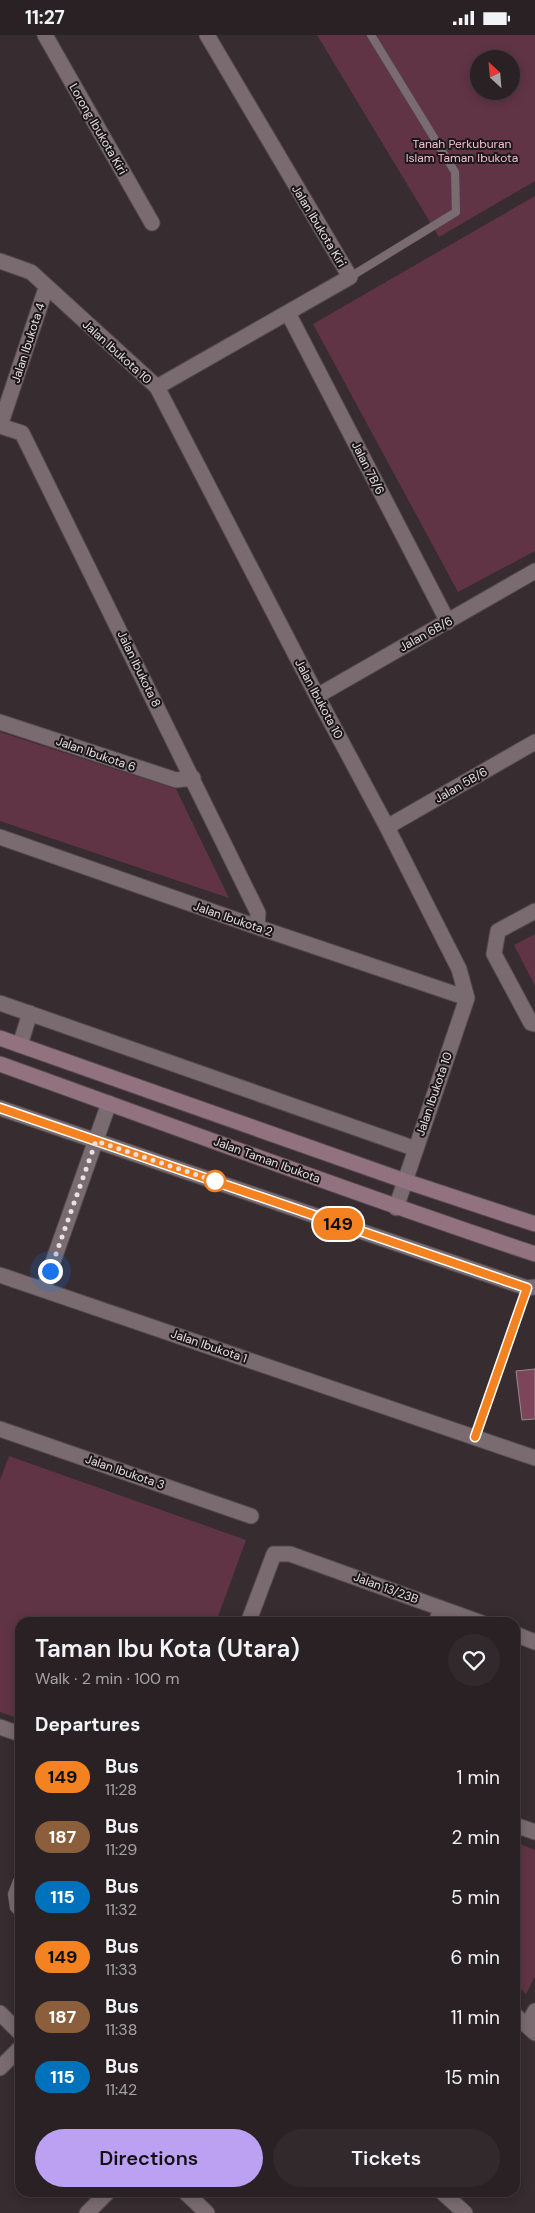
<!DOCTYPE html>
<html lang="en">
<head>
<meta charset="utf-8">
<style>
	:root { --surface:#292124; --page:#31292c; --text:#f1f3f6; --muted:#a5a3a6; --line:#453e41; --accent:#bca0f2 }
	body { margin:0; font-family:"DM Sans",sans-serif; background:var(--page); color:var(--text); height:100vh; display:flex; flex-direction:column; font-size:19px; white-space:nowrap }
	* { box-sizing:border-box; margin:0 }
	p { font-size:16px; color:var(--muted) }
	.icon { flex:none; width:28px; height:28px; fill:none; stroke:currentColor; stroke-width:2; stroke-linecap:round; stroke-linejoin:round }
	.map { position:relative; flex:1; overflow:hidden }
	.side { position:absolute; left:15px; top:1582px; width:505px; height:580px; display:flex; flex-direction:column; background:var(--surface); border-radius:15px; box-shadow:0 2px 12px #0003,0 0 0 1px var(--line) }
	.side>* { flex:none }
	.badge { padding:0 10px; border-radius:16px; font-size:18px; line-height:32px }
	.needle { width:32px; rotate:334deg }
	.tools { position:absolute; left:470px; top:15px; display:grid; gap:10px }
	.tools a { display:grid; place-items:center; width:50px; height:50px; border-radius:50%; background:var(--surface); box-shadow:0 2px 12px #0003,0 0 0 1px var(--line); font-size:25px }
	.you { position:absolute; width:25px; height:25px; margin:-12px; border:4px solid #fff; border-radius:50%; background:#1a73e8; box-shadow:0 0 0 8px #1a73e833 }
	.map>.badge { position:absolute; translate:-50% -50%; box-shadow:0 0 0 2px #fff }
	h2 { padding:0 20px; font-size:19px; line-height:45px }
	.round { display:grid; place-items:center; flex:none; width:52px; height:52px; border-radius:26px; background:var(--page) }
	.head { display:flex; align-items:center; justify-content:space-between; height:85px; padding:0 20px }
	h1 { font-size:24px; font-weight:600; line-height:38px }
	.primary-button { display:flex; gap:10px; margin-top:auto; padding:10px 20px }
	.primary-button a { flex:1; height:58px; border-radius:30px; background:var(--accent); color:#111; font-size:20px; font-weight:600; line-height:58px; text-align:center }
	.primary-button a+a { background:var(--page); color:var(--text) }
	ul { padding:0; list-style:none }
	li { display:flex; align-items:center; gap:15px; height:60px; padding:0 20px }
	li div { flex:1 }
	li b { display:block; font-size:19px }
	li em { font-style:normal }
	li .badge { min-width:55px; font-weight:700; text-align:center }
	.status { display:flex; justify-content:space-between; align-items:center; height:35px; padding:0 25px; background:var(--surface); direction:ltr }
	.status svg { height:14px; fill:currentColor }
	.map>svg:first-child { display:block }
	.green { fill:#603445; fill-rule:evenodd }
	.building { fill:#7c455a; stroke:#988a8e }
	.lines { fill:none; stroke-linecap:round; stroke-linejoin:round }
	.lane-casing { stroke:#53494d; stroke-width:9 }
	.street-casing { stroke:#53494d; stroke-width:17 }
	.secondary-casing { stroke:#53494d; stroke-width:17 }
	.lane { stroke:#796b70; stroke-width:8 }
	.street { stroke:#796b70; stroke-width:15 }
	.secondary { stroke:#92727e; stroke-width:15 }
	.line-casing { stroke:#fff; stroke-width:11 }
	.line { stroke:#f58220; stroke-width:8 }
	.walk { stroke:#e8e0e2; stroke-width:5; stroke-dasharray:0 9 }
	.stop-dot { fill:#fff; stroke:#f58220; stroke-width:2.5 }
	.labels { text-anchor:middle; stroke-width:4; stroke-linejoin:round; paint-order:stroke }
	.street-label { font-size:12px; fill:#e8e0e2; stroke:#1b1618 }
	.park-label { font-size:12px; fill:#f5bfd1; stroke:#1b1618 }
</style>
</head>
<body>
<div class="status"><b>11:27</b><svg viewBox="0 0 49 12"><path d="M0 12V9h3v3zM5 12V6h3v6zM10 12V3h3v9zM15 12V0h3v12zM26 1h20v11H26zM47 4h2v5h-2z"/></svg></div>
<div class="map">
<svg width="535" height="2178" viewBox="0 0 535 2178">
	<rect width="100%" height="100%" fill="#372c30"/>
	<!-- green -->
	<path class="green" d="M317,0H535V146L439,202ZM479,24H511V56H479Z
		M535,161V516L458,557L313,289Z
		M0,697L176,754L229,863L0,786Z
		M535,899V951L514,910Z
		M9,1421L246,1505L216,1587L20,1588V1684L0,1677V1445Z
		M515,1807L535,1815V1941L526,1959L515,1948Z"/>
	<!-- building -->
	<path class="building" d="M535,1334V1384L522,1385L516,1336Z"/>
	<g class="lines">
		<defs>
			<path id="lane" d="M350,242L456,177L455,137L371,0
				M475,1403L527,1253
				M17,1846L12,1859L14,1873L20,1879"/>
			<path id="street" d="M45,0L152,188
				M0,226L31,237L157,352L317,661L387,792L459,934L467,963L396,1173
				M288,278L448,587
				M157,352L350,242L207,0
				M0,391L22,398L258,878L257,892
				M0,391L46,253
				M317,661L535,536
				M0,687L176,745L193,743
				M387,792L535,707
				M0,802L257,892L467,963
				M535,876L498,896L494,919L531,988L535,989
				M0,968L416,1114
				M20,1010L30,978
				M0,1073L527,1253L535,1252
				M0,1240L535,1423
				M43,1255L109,1068
				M0,1394L251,1481
				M248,1588L274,1519H290L482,1588
				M436,1588L441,1573
				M515,1599L535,1607
				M0,1692L20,1699
				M515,1790L535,1797
				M0,1978L20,1998
				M515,1980L535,1998
				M527,1991L535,1976
				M0,2033L20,2013
				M186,2158L207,2178
				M443,2158L465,2178
				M87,2178L107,2158"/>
			<path id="secondary" d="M0,1003L405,1146L535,1189
				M0,1029C178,1093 355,1159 535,1219"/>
		</defs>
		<!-- lane casing -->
		<use href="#lane" class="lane-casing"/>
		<!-- street casing -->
		<use href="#street" class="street-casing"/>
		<!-- secondary casing -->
		<use href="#secondary" class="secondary-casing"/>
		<!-- lane -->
		<use href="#lane" class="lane"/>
		<!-- street -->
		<use href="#street" class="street"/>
		<!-- secondary -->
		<use href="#secondary" class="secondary"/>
	</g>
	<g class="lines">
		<defs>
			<path id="line" d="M0,1073L527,1253L475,1402"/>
		</defs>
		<!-- line casing -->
		<use href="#line" class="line-casing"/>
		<!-- line -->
		<use href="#line" class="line"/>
		<!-- walk -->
		<path class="walk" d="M50,1236L96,1106L215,1146"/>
	</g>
	<!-- markers -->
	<circle class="stop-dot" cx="215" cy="1146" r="10"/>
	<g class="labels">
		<!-- street labels -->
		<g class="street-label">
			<text transform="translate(98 94) rotate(60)" y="4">Lorong Ibukota Kiri</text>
			<text transform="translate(319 191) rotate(59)" y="4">Jalan Ibukota Kiri</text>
			<text transform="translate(28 308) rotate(-72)" y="4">Jalan Ibukota 4</text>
			<text transform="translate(117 317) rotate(42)" y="4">Jalan Ibukota 10</text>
			<text transform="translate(368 433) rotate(63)" y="4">Jalan 7B/6</text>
			<text transform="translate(426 599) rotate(-29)" y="4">Jalan 6B/6</text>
			<text transform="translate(139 634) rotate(64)" y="4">Jalan Ibukota 8</text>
			<text transform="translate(319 664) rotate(62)" y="4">Jalan Ibukota 10</text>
			<text transform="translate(96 719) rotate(19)" y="4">Jalan Ibukota 6</text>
			<text transform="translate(461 750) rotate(-30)" y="4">Jalan 5B/6</text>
			<text transform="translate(233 884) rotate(19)" y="4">Jalan Ibukota 2</text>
			<text transform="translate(434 1059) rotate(-71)" y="4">Jalan Ibukota 10</text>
			<text transform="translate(267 1125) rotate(20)" y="4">Jalan Taman Ibukota</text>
			<text transform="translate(209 1311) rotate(19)" y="4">Jalan Ibukota 1</text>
			<text transform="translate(125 1437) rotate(19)" y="4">Jalan Ibukota 3</text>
			<text transform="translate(386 1553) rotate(20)" y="4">Jalan 13/23B</text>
		</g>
		<!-- park labels -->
		<g class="park-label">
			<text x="462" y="113">Tanah Perkuburan<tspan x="462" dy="14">Islam Taman Ibukota</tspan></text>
		</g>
	</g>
</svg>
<div class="tools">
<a><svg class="needle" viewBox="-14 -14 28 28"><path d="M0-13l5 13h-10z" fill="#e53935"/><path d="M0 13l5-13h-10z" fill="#a5a3a6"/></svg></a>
</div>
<div class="you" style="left:50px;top:1236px"></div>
<b class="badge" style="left:338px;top:1189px;background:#f58220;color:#111">149</b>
<section class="side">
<div class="head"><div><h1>Taman Ibu Kota (Utara)</h1><p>Walk · 2 min · 100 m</p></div><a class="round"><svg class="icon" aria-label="heart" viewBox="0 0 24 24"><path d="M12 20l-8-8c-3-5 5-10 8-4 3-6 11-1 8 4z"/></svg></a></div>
<h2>Departures</h2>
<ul>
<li><span class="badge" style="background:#f58220;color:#111">149</span><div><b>Bus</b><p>11:28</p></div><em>1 min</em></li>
<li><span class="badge" style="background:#8b5e3c;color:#fff">187</span><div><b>Bus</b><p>11:29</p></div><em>2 min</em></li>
<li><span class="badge" style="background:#0072bc;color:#fff">115</span><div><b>Bus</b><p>11:32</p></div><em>5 min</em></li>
<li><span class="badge" style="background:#f58220;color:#111">149</span><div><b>Bus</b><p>11:33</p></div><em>6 min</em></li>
<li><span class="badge" style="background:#8b5e3c;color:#fff">187</span><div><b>Bus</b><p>11:38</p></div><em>11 min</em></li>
<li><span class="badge" style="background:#0072bc;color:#fff">115</span><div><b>Bus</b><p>11:42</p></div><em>15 min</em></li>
</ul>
<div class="primary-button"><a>Directions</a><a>Tickets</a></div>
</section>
</div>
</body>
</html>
